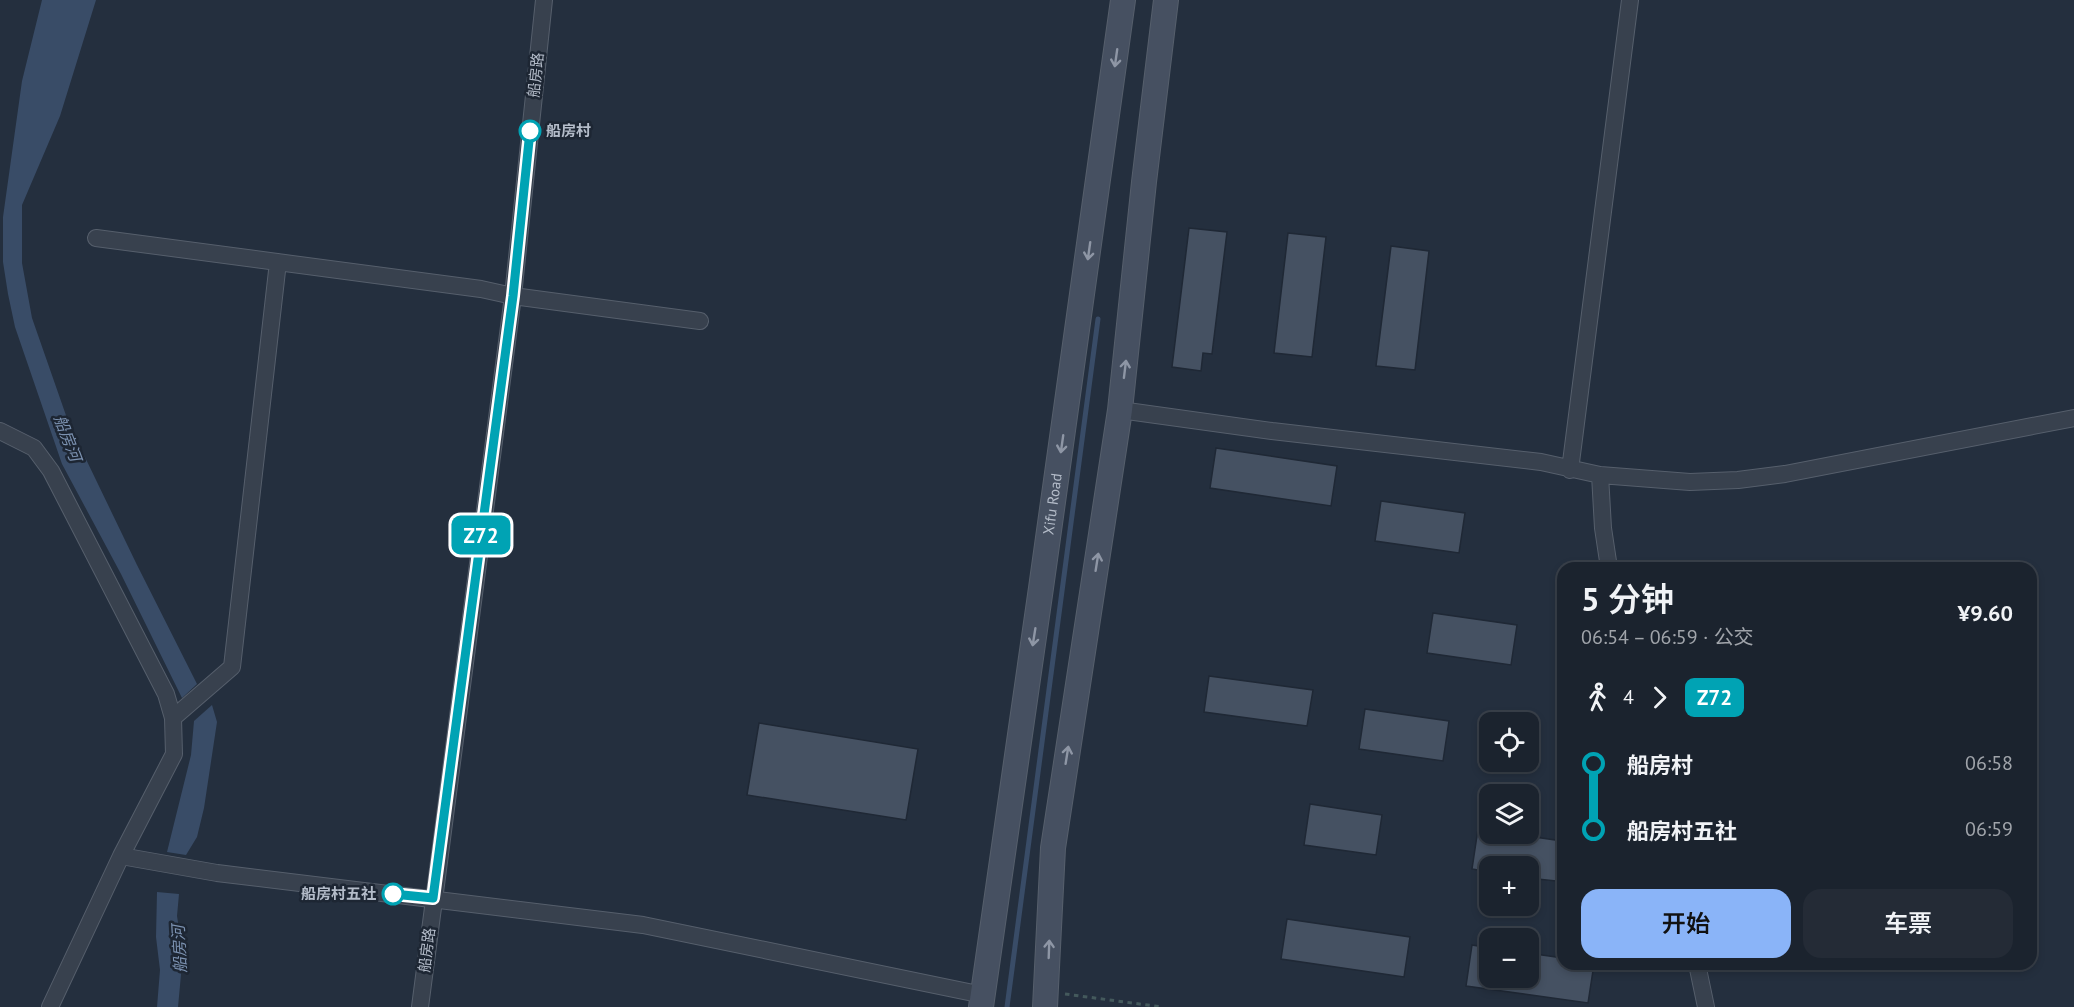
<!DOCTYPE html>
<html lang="zh">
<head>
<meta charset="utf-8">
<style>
	:root { --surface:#1b232e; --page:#242b36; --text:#f1f3f6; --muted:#a0a4aa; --line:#39404a; --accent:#8ab4f8 }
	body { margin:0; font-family:"PT Sans","Noto Sans SC",sans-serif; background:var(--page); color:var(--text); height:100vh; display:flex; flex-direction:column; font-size:22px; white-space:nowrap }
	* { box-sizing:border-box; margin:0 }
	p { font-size:20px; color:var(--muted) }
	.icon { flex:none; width:33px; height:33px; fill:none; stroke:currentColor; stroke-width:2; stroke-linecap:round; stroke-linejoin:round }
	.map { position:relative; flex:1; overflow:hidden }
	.sheet { position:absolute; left:1557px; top:562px; width:480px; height:408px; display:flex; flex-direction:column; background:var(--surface); border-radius:18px; box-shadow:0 3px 9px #0003,0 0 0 2px var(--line) }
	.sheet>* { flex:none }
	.badge { padding:0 12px; border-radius:9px; font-size:21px; line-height:39px }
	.buttons { position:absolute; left:1479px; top:712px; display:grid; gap:12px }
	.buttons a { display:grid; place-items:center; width:60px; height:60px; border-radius:12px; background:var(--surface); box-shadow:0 3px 9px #0003,0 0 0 2px var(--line); font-size:30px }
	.map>.badge { position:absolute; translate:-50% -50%; box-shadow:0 0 0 3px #fff }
	.legs { display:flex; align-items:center; gap:9px; height:66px; padding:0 24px; font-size:20px }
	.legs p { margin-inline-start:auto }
	.summary { display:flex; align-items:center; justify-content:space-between; height:102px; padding:0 24px }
	h1 { font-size:33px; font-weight:600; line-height:45px }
	.action { display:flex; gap:12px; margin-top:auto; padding:12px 24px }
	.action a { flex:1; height:69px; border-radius:18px; background:var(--accent); color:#111; font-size:24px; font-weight:600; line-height:69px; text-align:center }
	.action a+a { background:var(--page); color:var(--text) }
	ul { padding:0 24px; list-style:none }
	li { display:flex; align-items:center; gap:21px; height:66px; font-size:22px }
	li i { display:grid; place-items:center; width:9px; height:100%; margin:0 8px; background:currentColor }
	li i::after { content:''; width:15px; height:15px; margin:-8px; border:4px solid; border-radius:50%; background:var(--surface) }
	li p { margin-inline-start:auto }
	li:first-child i { background:linear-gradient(#0000 50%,currentColor 0) }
	li:last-child i { background:linear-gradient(currentColor 50%,#0000 0) }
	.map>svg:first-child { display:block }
	.water { fill:#394c67 }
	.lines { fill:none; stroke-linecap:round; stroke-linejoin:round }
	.stream { stroke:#394c67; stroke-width:5 }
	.building { fill:#455162; stroke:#1f2835; stroke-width:1.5 }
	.street-casing { stroke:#565f6c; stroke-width:18 }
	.secondary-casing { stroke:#565f6c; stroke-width:26 }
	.path { stroke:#44595c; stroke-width:3; stroke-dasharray:4.5 4.5; stroke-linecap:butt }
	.street { stroke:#38414e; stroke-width:16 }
	.secondary { stroke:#465061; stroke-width:24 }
	.oneway { stroke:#8e96a5 }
	.line-1-casing { stroke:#fff; stroke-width:14 }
	.line-1 { stroke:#00a3b4; stroke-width:9 }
	.stop-1-dot { fill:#fff; stroke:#00a3b4; stroke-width:3 }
	.labels { text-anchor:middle; stroke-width:5; stroke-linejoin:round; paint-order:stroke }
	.street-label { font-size:15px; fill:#b4bcc9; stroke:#1d2633 }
	.stop-label { font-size:15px; font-weight:bold; fill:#b4bcc9; stroke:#1d2633; text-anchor:start }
	.water-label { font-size:16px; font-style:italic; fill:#7c92b1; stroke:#1d2633 }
</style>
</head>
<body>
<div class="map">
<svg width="2074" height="1007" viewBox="0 0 2074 1007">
	<rect width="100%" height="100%" fill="#242f3e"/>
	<!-- water -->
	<path class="water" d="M42,0H96L60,116L22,205V263L32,318L69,424L137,565L197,684L182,698L121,574L62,464L15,327L8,294L3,262V217L22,81Z
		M212,705L217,722L204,808L197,837L186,855L167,852L191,755L194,721Z
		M157,892L179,894L177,916L183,953L178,1007H157L160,970L156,937Z"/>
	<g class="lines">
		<!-- stream -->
		<path class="stream" d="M1007,1007L1098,319"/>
	</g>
	<!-- building -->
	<path class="building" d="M1189,228L1227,232L1212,354L1203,353L1201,371L1172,367Z
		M1288,233L1326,237L1312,357L1274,353Z
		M1391,246L1429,251L1415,370L1376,366Z
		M1216,448L1337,466L1331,506L1210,488Z
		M1381,501L1465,513L1459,553L1375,541Z
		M1433,613L1517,625L1511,665L1427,653Z
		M1209,676L1313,690L1307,726L1204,712Z
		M1365,709L1449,721L1443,761L1359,749Z
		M759,723L918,749L906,820L747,795Z
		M1310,804L1382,815L1376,855L1304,845Z
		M1478,829L1490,831V834H1513L1562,841L1556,881L1528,878V867H1490V872L1472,869Z
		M1287,919L1410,937L1404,977L1281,959Z
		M1472,945L1490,948V978H1528V953L1563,958V964H1594L1588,1003L1466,986Z"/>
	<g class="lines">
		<defs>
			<path id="street" d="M96,238L481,289L513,296L700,321
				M1120,410L1272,431L1541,462L1600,475L1690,482L1738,480L1785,474L2074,418
				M0,431L34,448L51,471L166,694L173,718L174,754L121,856L217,873L643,925L983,995
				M1570,470L1630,0
				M1600,475L1603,528L1609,568
				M173,718L232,667L278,262
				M1697,964L1706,1007
				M50,1007L121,856
				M420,1007L513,296L544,0"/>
			<g id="secondary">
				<path id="s1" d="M981,1007L1041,588L1123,0"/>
				<path d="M1045,1007L1053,848L1120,410L1144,182L1166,0"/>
			</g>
		</defs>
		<!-- street casing -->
		<use href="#street" class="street-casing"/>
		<!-- secondary casing -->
		<use href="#secondary" class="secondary-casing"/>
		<!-- path -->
		<path class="path" d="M1065,994L1162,1007"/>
		<!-- street -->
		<use href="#street" class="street"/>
		<!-- secondary -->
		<use href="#secondary" class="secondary"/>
	</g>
	<!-- one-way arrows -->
	<defs><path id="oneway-shaft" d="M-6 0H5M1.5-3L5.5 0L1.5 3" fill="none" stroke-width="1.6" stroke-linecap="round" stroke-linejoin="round" transform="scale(1.5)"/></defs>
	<g class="oneway">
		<use href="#oneway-shaft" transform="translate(1116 58) rotate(98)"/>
		<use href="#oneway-shaft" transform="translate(1089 251) rotate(98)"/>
		<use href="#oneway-shaft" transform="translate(1125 369) rotate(-83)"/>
		<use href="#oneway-shaft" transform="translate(1062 444) rotate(98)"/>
		<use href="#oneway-shaft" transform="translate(1097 562) rotate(-81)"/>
		<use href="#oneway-shaft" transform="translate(1034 637) rotate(99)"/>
		<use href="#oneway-shaft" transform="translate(1067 755) rotate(-81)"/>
		<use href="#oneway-shaft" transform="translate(1049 949) rotate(-88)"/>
	</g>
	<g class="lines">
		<defs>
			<path id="line-1" d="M393,894L433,898L513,296L530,131"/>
		</defs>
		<!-- line-1 casing -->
		<use href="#line-1" class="line-1-casing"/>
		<!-- line-1 -->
		<use href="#line-1" class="line-1"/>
	</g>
	<!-- markers -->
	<g class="stop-1-dot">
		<circle cx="530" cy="131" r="10"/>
		<circle cx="393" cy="894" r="10"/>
	</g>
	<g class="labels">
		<!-- street labels -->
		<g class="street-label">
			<text transform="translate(536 75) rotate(-84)" y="5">船房路</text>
			<text dy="5" stroke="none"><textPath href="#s1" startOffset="508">Xifu Road</textPath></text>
			<text transform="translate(427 950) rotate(-83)" y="5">船房路</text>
		</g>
		<!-- stop labels -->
		<g class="stop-label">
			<text x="546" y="136">船房村</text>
			<text x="376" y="899" text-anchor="end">船房村五社</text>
		</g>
		<!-- water labels -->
		<g class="water-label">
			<text transform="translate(68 438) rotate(69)" y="6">船房河</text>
			<text transform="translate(179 949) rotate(-93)" y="6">船房河</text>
		</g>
	</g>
</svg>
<div class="buttons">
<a><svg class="icon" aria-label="locate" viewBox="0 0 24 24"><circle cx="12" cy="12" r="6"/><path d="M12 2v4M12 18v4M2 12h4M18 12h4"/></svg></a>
<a><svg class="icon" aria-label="layers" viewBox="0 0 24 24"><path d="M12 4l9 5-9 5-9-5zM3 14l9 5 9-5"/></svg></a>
<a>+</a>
<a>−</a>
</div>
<b class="badge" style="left:481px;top:535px;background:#00a3b4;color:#fff">Z72</b>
<section class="sheet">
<div class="summary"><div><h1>5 分钟</h1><p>06:54 – 06:59 · 公交</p></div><b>¥9.60</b></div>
<div class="legs"><svg class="icon" aria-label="walk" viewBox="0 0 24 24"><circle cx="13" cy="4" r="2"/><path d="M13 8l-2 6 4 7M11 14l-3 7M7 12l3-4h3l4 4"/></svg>4<svg class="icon" aria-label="forward" viewBox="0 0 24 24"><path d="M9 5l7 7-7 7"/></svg><b class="badge" style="background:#00a3b4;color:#fff">Z72</b></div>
<ul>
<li><i style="color:#00a3b4"></i><b>船房村</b><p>06:58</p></li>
<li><i style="color:#00a3b4"></i><b>船房村五社</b><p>06:59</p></li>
</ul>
<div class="action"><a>开始</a><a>车票</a></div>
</section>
</div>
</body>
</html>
